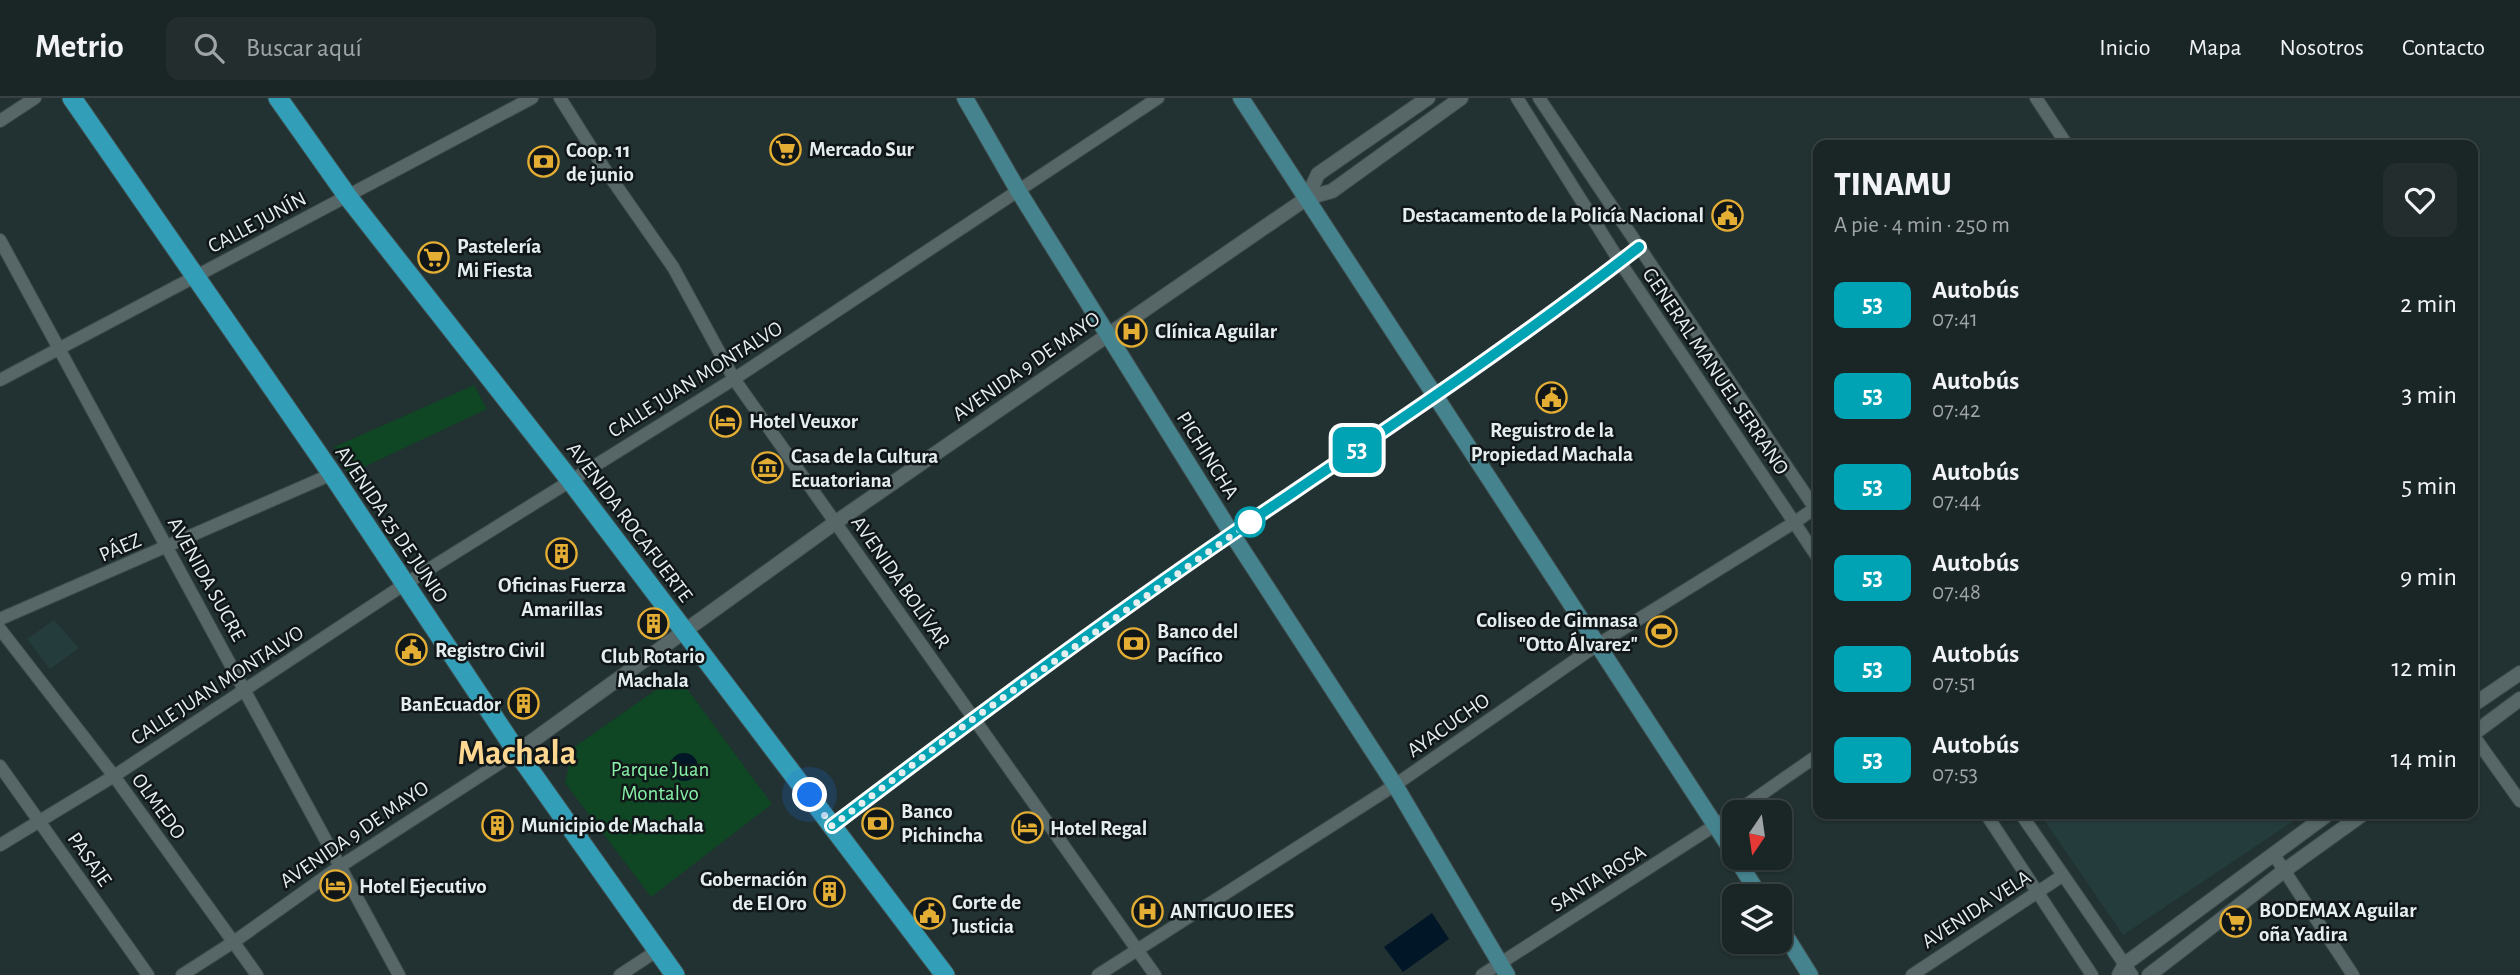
<!DOCTYPE html>
<html lang="es">
<head>
<meta charset="utf-8">
<style>
	:root { --surface:#1a2525; --page:#232d2d; --text:#f1f3f6; --muted:#9fa5a7; --line:#384242 }
	body { margin:0; font-family:"Alegreya Sans",sans-serif; background:var(--page); color:var(--text); height:100vh; display:flex; flex-direction:column; font-size:26px; white-space:nowrap }
	* { box-sizing:border-box; margin:0 }
	p { font-size:23px; color:var(--muted) }
	.icon { flex:none; width:38px; height:38px; fill:none; stroke:currentColor; stroke-width:2; stroke-linecap:round; stroke-linejoin:round }
	.map { position:relative; flex:1; overflow:hidden }
	.sheet { position:absolute; left:1813px; top:42px; width:665px; height:679px; display:flex; flex-direction:column; background:var(--surface); border-radius:14px; box-shadow:0 2px 5px #0004,0 0 0 2px var(--line) }
	.sheet>* { flex:none }
	.badge { padding:0 14px; border-radius:10px; font-size:24px; line-height:46px }
	.needle { width:46px; rotate:193deg }
	.fabs { position:absolute; left:1722px; top:702px; display:grid; gap:14px }
	.fabs a { display:grid; place-items:center; width:70px; height:70px; border-radius:14px; background:var(--surface); box-shadow:0 2px 5px #0004,0 0 0 2px var(--line); font-size:35px }
	.you { position:absolute; width:35px; height:35px; margin:-18px; border:5px solid #fff; border-radius:50%; background:#1a73e8; box-shadow:0 0 0 10px #1a73e833 }
	.map>.badge { position:absolute; translate:-50% -50%; box-shadow:0 0 0 4px #fff }
	.round { display:grid; place-items:center; flex:none; width:74px; height:74px; border-radius:14px; background:var(--page) }
	.headline { display:flex; align-items:center; justify-content:space-between; height:119px; padding:0 21px }
	h1 { font-size:33px; font-weight:800; line-height:52px }
	ul { padding:0; list-style:none }
	li { display:flex; align-items:center; gap:21px; height:91px; padding:0 21px }
	li div { flex:1 }
	li b { display:block; font-size:26px }
	li em { font-style:normal }
	li .badge { min-width:77px; font-weight:700; text-align:center }
	header { display:flex; align-items:center; gap:42px; box-sizing:border-box; height:98px; padding:0 35px; background:var(--surface); border-bottom:2px solid var(--line) }
	header strong { font-size:33px }
	nav { display:flex; gap:38px; margin-inline-start:auto; font-size:24px }
	.search { width:490px; height:63px; background:var(--page); display:flex; align-items:center; gap:18px; box-sizing:border-box; padding:0 24px; border-radius:14px; color:var(--muted); font-size:26px }
	.map>svg:first-child { display:block }
	.built { fill:#253c3d }
	.green { fill:#0f4624 }
	.water { fill:#011728 }
	.lines { fill:none; stroke-linecap:round; stroke-linejoin:round }
	.minor-casing { stroke:#3f4c4c; stroke-width:14 }
	.tertiary-casing { stroke:#3f4c4c; stroke-width:16 }
	.secondary-casing { stroke:#3f4c4c; stroke-width:18 }
	.primary-casing { stroke:#3f4c4c; stroke-width:21 }
	.minor { stroke:#576767; stroke-width:12 }
	.tertiary { stroke:#576767; stroke-width:14 }
	.secondary { stroke:#45838f; stroke-width:16 }
	.primary { stroke:#329eb7; stroke-width:19 }
	.line-casing { stroke:#fff; stroke-width:16 }
	.line { stroke:#00a3b4; stroke-width:10 }
	.walk { stroke:#e5eeee; stroke-width:7; stroke-dasharray:0 12.6 }
	.stop-dot { fill:#fff; stroke:#00a3b4; stroke-width:3.5 }
	.labels { text-anchor:middle; stroke-width:5; stroke-linejoin:round; paint-order:stroke }
	.poi-label { font-size:21px; font-weight:bold; fill:#e5eeee; stroke:#111718; text-anchor:start }
	.street-label { font-size:21px; fill:#e5eeee; stroke:#111718 }
	.park-label { font-size:21px; fill:#86f0a6; stroke:#111718 }
	.town-label { font-size:35px; font-weight:bold; fill:#fed890; stroke:#111718 }
</style>
</head>
<body>
<header>
<strong>Metrio</strong>
<div class="search"><svg class="icon" aria-label="search" viewBox="0 0 24 24"><circle cx="10" cy="10" r="6"/><path d="M15 15l6 6"/></svg>Buscar aquí</div>
<nav><a>Inicio</a><a>Mapa</a><a>Nosotros</a><a>Contacto</a></nav>
</header>
<div class="map">
<svg width="2520" height="877" viewBox="0 0 2520 877">
	<rect width="100%" height="100%" fill="#223131"/>
	<!-- built -->
	<path class="built" d="M54,522L79,550L50,571L27,541Z
		M2040,716H2304L2123,837Z"/>
	<!-- green -->
	<path class="green" d="M474,287L487,311L349,376L334,349Z
		M677,577L772,706L651,799L565,685L573,650Z"/>
	<!-- water -->
	<path class="water" d="M670 669a14 14 0 1 1 28 0a14 14 0 1 1-28 0Z
		M1432,815L1449,841L1403,874L1384,849Z"/>
	<g class="lines">
		<defs>
			<path id="minor" d="M560,0L604,70L673,169L734,281L1155,877
				M1517,0L1620,164L1818,460
				M1539,0L1818,415
				M2036,0L2067,47
				M0,23L35,0
				M0,142L399,877
				M0,282L532,0
				M0,521L332,376
				M0,531L114,678L257,877
				M2473,637L2520,703
				M0,668L148,877
				M1736,714L1818,657
				M1986,716L2092,877
				M2021,716L2132,877
				M832,728C964,628 1097,529 1233,435C1370,342 1508,251 1639,149
				M0,747L114,678L405,486L734,281L1158,0
				M2274,757L2353,877
				M182,877L235,843L339,769L517,654
				M620,877L658,852
				M1098,877L1395,687L1597,547L1795,424L1818,408
				M1482,877L1734,715
				M1912,877L2062,778"/>
			<path id="tertiary" d="M1307,100L1318,76L1428,0
				M2473,607L2520,575
				M2473,636L2520,601
				M517,654L836,424L1307,100L1332,93L1461,0
				M2119,877L2125,866L2328,716
				M2149,877L2285,772L2363,716"/>
			<path id="secondary" d="M965,0L1019,94L1232,436L1395,687L1507,877
				M1241,0L1734,756
				M1736,760L1760,798
				M1780,829L1810,877"/>
			<path id="primary" d="M72,0L332,376L517,654L675,877
				M278,0L348,99L570,382L945,877"/>
		</defs>
		<!-- minor casing -->
		<use href="#minor" class="minor-casing"/>
		<!-- tertiary casing -->
		<use href="#tertiary" class="tertiary-casing"/>
		<!-- secondary casing -->
		<use href="#secondary" class="secondary-casing"/>
		<!-- primary casing -->
		<use href="#primary" class="primary-casing"/>
		<!-- minor -->
		<use href="#minor" class="minor"/>
		<!-- tertiary -->
		<use href="#tertiary" class="tertiary"/>
		<!-- secondary -->
		<use href="#secondary" class="secondary"/>
		<!-- primary -->
		<use href="#primary" class="primary"/>
	</g>
	<g class="lines">
		<defs>
			<path id="line" d="M832,728C964,628 1097,528 1233,435C1370,342 1508,251 1639,149"/>
		</defs>
		<!-- line casing -->
		<use href="#line" class="line-casing"/>
		<!-- line -->
		<use href="#line" class="line"/>
		<!-- walk -->
		<path class="walk" d="M810,697L832,728L973,621L1252,423L1250,424"/>
	</g>
	<!-- icons -->
	<defs>
		<symbol id="supermarket-ring" viewBox="-11 -11 22 22"><circle r="9.5" fill="#111718" stroke="#e4ae35" stroke-width="1.5"/><path d="M-6-5.5h2.5l.6 2H6L4.5 2H-2.5L-4.4-4H-6ZM-1.5 3.2a1.3 1.3 0 1 0 .1 0ZM3 3.2a1.3 1.3 0 1 0 .1 0Z" fill="#e4ae35"/></symbol>
		<symbol id="bank-ring" viewBox="-11 -11 22 22"><circle r="9.5" fill="#111718" stroke="#e4ae35" stroke-width="1.5"/><path d="M-6-4H6V4H-6ZM0-2.3a2.3 2.3 0 1 0 0 4.6a2.3 2.3 0 1 0 0-4.6Z" fill="#e4ae35"/></symbol>
		<symbol id="civic-ring" viewBox="-11 -11 22 22"><circle r="9.5" fill="#111718" stroke="#e4ae35" stroke-width="1.5"/><path d="M-.6-6.5H3V-4.5H.6V-3L4-1V1h2V6H-6V1h2V-1L-.6-3ZM-1.2 2.5V6h2.4V2.5Z" fill="#e4ae35"/></symbol>
		<symbol id="hospital-ring" viewBox="-11 -11 22 22"><circle r="9.5" fill="#111718" stroke="#e4ae35" stroke-width="1.5"/><path d="M-5-5h3v3.5h4V-5h3V5h-3V1.5h-4V5h-3Z" fill="#e4ae35"/></symbol>
		<symbol id="hotel-ring" viewBox="-11 -11 22 22"><circle r="9.5" fill="#111718" stroke="#e4ae35" stroke-width="1.5"/><path d="M-6-4.5h1.5V1H6V5H4.5V3h-9V5H-6ZM-4 0a1.8 1.8 0 1 1 3.6 0ZM.5 0V-2.5h3Q6-2.5 6 0Z" fill="#e4ae35"/></symbol>
		<symbol id="museum-ring" viewBox="-11 -11 22 22"><circle r="9.5" fill="#111718" stroke="#e4ae35" stroke-width="1.5"/><path d="M0-6L6-3V-2H-6V-3ZM-5-1h2V3h-2ZM-1-1h2V3h-2ZM3-1h2V3H3ZM-6 4H6V6H-6Z" fill="#e4ae35"/></symbol>
		<symbol id="building-ring" viewBox="-11 -11 22 22"><circle r="9.5" fill="#111718" stroke="#e4ae35" stroke-width="1.5"/><path d="M-4-6H4V6H1V3H-1V6H-4ZM-2.5-4.3h1.7v1.8h-1.7ZM.8-4.3h1.7v1.8H.8ZM-2.5-1h1.7V.8h-1.7ZM.8-1h1.7V.8H.8Z" fill="#e4ae35"/></symbol>
		<symbol id="stadium-ring" viewBox="-11 -11 22 22"><circle r="9.5" fill="#111718" stroke="#e4ae35" stroke-width="1.5"/><path d="M0-5a6.5 5 0 1 0 0 10a6.5 5 0 1 0 0-10ZM-3.5-1.8h7v3.6h-7Z" fill="#e4ae35"/></symbol>
	</defs>
	<g fill-rule="evenodd">
		<use href="#supermarket-ring" x="768" y="34" width="35" height="35"/>
		<use href="#bank-ring" x="526" y="46" width="35" height="35"/>
		<use href="#civic-ring" x="1710" y="100" width="35" height="35"/>
		<use href="#supermarket-ring" x="416" y="142" width="35" height="35"/>
		<use href="#hospital-ring" x="1114" y="216" width="35" height="35"/>
		<use href="#civic-ring" x="1534" y="282" width="35" height="35"/>
		<use href="#hotel-ring" x="708" y="306" width="35" height="35"/>
		<use href="#museum-ring" x="750" y="352" width="35" height="35"/>
		<use href="#building-ring" x="544" y="438" width="35" height="35"/>
		<use href="#building-ring" x="636" y="508" width="35" height="35"/>
		<use href="#stadium-ring" x="1644" y="516" width="35" height="35"/>
		<use href="#bank-ring" x="1116" y="528" width="35" height="35"/>
		<use href="#civic-ring" x="394" y="534" width="35" height="35"/>
		<use href="#building-ring" x="506" y="588" width="35" height="35"/>
		<use href="#bank-ring" x="860" y="708" width="35" height="35"/>
		<use href="#building-ring" x="480" y="710" width="35" height="35"/>
		<use href="#hotel-ring" x="1010" y="712" width="35" height="35"/>
		<use href="#hotel-ring" x="318" y="770" width="35" height="35"/>
		<use href="#building-ring" x="812" y="776" width="35" height="35"/>
		<use href="#hospital-ring" x="1130" y="796" width="35" height="35"/>
		<use href="#civic-ring" x="912" y="798" width="35" height="35"/>
		<use href="#supermarket-ring" x="2218" y="806" width="35" height="35"/>
	</g>
	<!-- markers -->
	<circle class="stop-dot" cx="1250" cy="424" r="14"/>
	<g class="labels">
		<!-- poi labels -->
		<g class="poi-label">
			<text x="809" y="58">Mercado Sur</text>
			<text x="566" y="59">Coop. 11<tspan x="566" dy="24">de junio</tspan></text>
			<text x="1704" y="124" text-anchor="end">Destacamento de la Policía Nacional</text>
			<text x="457" y="155">Pastelería<tspan x="457" dy="24">Mi Fiesta</tspan></text>
			<text x="1155" y="240">Clínica Aguilar</text>
			<text x="749" y="330">Hotel Veuxor</text>
			<text x="1552" y="339" text-anchor="middle">Reguistro de la<tspan x="1552" dy="24">Propiedad Machala</tspan></text>
			<text x="791" y="365">Casa de la Cultura<tspan x="791" dy="24">Ecuatoriana</tspan></text>
			<text x="562" y="494" text-anchor="middle">Oficinas Fuerza<tspan x="562" dy="24">Amarillas</tspan></text>
			<text x="1638" y="529" text-anchor="end">Coliseo de Gimnasa<tspan x="1638" dy="24">"Otto Álvarez"</tspan></text>
			<text x="1157" y="540">Banco del<tspan x="1157" dy="24">Pacífico</tspan></text>
			<text x="435" y="559">Registro Civil</text>
			<text x="653" y="565" text-anchor="middle">Club Rotario<tspan x="653" dy="24">Machala</tspan></text>
			<text x="501" y="613" text-anchor="end">BanEcuador</text>
			<text x="901" y="720">Banco<tspan x="901" dy="24">Pichincha</tspan></text>
			<text x="521" y="734">Municipio de Machala</text>
			<text x="1050" y="737">Hotel Regal</text>
			<text x="807" y="788" text-anchor="end">Gobernación<tspan x="807" dy="24">de El Oro</tspan></text>
			<text x="359" y="795">Hotel Ejecutivo</text>
			<text x="952" y="811">Corte de<tspan x="952" dy="24">Justicia</tspan></text>
			<text x="2259" y="819">BODEMAX Aguilar<tspan x="2259" dy="24">oña Yadira</tspan></text>
			<text x="1170" y="820">ANTIGUO IEES</text>
		</g>
		<!-- street labels -->
		<g class="street-label">
			<text transform="translate(257 124) rotate(-28)" y="7">CALLE JUNÍN</text>
			<text transform="translate(1026 268) rotate(-35)" y="7">AVENIDA 9 DE MAYO</text>
			<text transform="translate(1716 273) rotate(56)" y="7">GENERAL MANUEL SERRANO</text>
			<text transform="translate(695 281) rotate(-32)" y="7">CALLE JUAN MONTALVO</text>
			<text transform="translate(1208 357) rotate(58)" y="7">PICHINCHA</text>
			<text transform="translate(630 424) rotate(53)" y="7">AVENIDA ROCAFUERTE</text>
			<text transform="translate(392 426) rotate(56)" y="7">AVENIDA 25 DE JUNIO</text>
			<text transform="translate(120 449) rotate(-23)" y="7">PÁEZ</text>
			<text transform="translate(207 481) rotate(61)" y="7">AVENIDA SUCRE</text>
			<text transform="translate(901 484) rotate(55)" y="7">AVENIDA BOLÍVAR</text>
			<text transform="translate(217 587) rotate(-33)" y="7">CALLE JUAN MONTALVO</text>
			<text transform="translate(1448 627) rotate(-35)" y="7">AYACUCHO</text>
			<text transform="translate(159 708) rotate(54)" y="7">OLMEDO</text>
			<text transform="translate(354 736) rotate(-34)" y="7">AVENIDA 9 DE MAYO</text>
			<text transform="translate(90 761) rotate(55)" y="7">PASAJE</text>
			<text transform="translate(1598 780) rotate(-32)" y="7">SANTA ROSA</text>
			<text transform="translate(1976 811) rotate(-33)" y="7">AVENIDA VELA</text>
		</g>
		<!-- park labels -->
		<g class="park-label">
			<text x="660" y="678">Parque Juan<tspan x="660" dy="24">Montalvo</tspan></text>
		</g>
		<!-- town labels -->
		<g class="town-label">
			<text x="517" y="666">Machala</text>
		</g>
	</g>
</svg>
<div class="fabs">
<a><svg class="needle" viewBox="-14 -14 28 28"><path d="M0-13l5 13h-10z" fill="#e53935"/><path d="M0 13l5-13h-10z" fill="#9fa5a7"/></svg></a>
<a><svg class="icon" aria-label="layers" viewBox="0 0 24 24"><path d="M12 4l9 5-9 5-9-5zM3 14l9 5 9-5"/></svg></a>
</div>
<div class="you" style="left:810px;top:697px"></div>
<b class="badge" style="left:1357px;top:352px;background:#00a3b4;color:#fff">53</b>
<section class="sheet">
<div class="headline"><div><h1>TINAMU</h1><p>A pie · 4 min · 250 m</p></div><a class="round"><svg class="icon" aria-label="heart" viewBox="0 0 24 24"><path d="M12 20l-8-8c-3-5 5-10 8-4 3-6 11-1 8 4z"/></svg></a></div>
<ul>
<li><span class="badge" style="background:#00a3b4;color:#fff">53</span><div><b>Autobús</b><p>07:41</p></div><em>2 min</em></li>
<li><span class="badge" style="background:#00a3b4;color:#fff">53</span><div><b>Autobús</b><p>07:42</p></div><em>3 min</em></li>
<li><span class="badge" style="background:#00a3b4;color:#fff">53</span><div><b>Autobús</b><p>07:44</p></div><em>5 min</em></li>
<li><span class="badge" style="background:#00a3b4;color:#fff">53</span><div><b>Autobús</b><p>07:48</p></div><em>9 min</em></li>
<li><span class="badge" style="background:#00a3b4;color:#fff">53</span><div><b>Autobús</b><p>07:51</p></div><em>12 min</em></li>
<li><span class="badge" style="background:#00a3b4;color:#fff">53</span><div><b>Autobús</b><p>07:53</p></div><em>14 min</em></li>
</ul>
</section>
</div>
</body>
</html>
